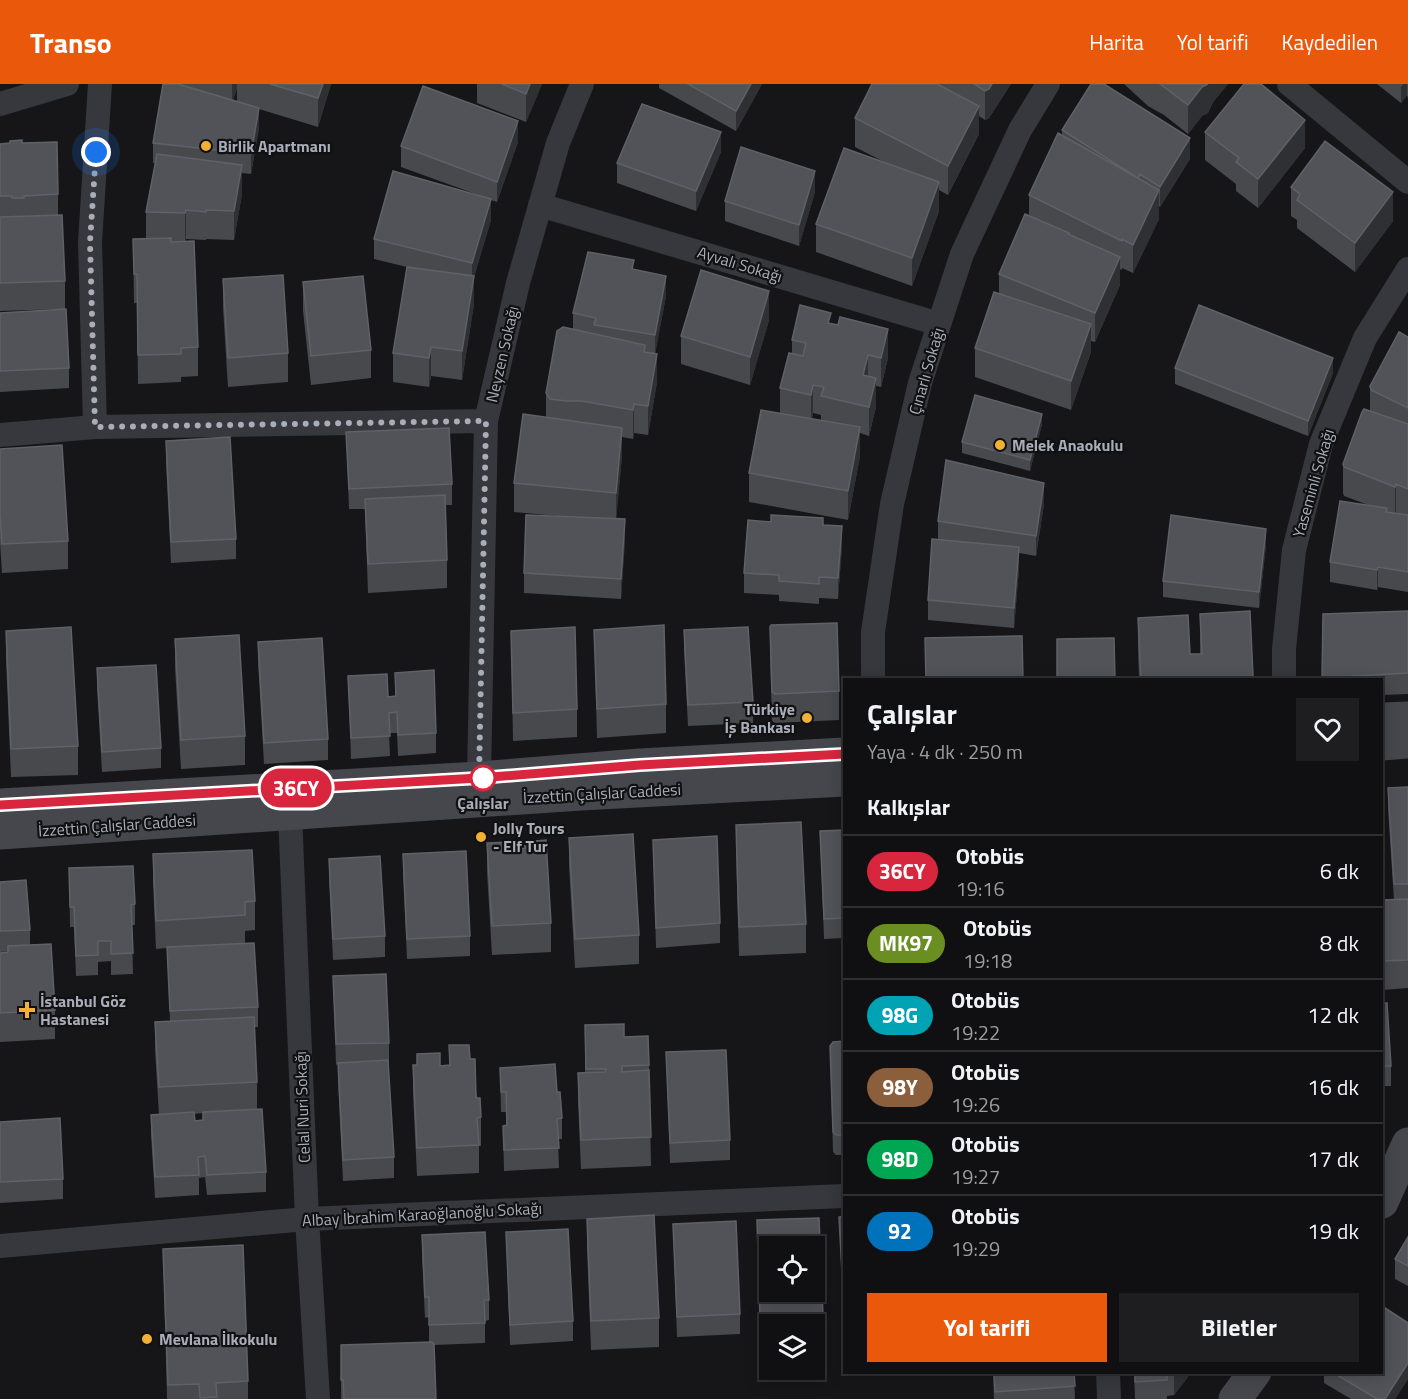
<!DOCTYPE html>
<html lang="tr">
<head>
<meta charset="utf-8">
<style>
	:root { --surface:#101012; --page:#1e1e20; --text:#f1f3f6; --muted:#9c9d9f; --line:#303032; --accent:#ea580c }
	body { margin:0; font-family:"Titillium Web",sans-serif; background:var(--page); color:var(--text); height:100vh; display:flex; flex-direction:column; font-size:22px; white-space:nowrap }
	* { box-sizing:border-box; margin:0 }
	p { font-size:20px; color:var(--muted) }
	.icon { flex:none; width:33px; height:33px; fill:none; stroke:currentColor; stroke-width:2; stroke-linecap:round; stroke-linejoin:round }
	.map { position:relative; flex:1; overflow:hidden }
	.details { position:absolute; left:843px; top:594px; width:540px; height:696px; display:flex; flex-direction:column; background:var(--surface); border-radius:0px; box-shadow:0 3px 15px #0003,0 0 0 2px var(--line) }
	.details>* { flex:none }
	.badge { padding:0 12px; border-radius:20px; font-size:21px; line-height:39px }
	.fabs { position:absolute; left:759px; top:1152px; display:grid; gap:12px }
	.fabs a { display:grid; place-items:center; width:66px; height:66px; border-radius:0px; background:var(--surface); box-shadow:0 3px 15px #0003,0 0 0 2px var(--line); font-size:30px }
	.you { position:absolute; width:30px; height:30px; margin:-15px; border:4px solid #fff; border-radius:50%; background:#1a73e8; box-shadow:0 0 0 9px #1a73e833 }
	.map>.badge { position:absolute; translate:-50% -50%; box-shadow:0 0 0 3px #fff }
	h2 { padding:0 24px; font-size:22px; line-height:54px }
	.round { display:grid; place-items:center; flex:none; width:63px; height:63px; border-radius:0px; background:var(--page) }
	.overview { display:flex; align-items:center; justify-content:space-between; height:102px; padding:0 24px }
	h1 { font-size:28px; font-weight:700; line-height:45px }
	.button { display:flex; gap:12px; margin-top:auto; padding:12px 24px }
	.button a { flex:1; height:69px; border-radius:0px; background:var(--accent); color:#fff; font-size:24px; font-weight:700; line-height:69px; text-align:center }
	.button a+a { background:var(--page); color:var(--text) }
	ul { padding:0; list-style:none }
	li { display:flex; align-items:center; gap:18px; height:72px; padding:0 24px; border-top:2px solid var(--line) }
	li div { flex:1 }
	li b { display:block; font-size:22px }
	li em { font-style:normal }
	li .badge { min-width:66px; font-weight:700; text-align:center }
	header { display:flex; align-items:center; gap:36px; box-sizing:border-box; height:84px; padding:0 30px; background:var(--accent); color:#fff }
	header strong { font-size:28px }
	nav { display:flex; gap:33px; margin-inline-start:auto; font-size:21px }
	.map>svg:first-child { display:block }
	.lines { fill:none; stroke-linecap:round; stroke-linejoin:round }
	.street { stroke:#37383d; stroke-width:24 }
	.secondary { stroke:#45474d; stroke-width:33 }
	.wall { fill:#47494d; fill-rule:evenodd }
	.shaded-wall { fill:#2f3033 }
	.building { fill:#525359; stroke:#5f6168; stroke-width:1.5; fill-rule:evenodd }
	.line-casing { stroke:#fff; stroke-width:14 }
	.line { stroke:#d7263d; stroke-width:9 }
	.walk { stroke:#a8adb8; stroke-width:6; stroke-dasharray:0 10.8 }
	.poi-dot { fill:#f2b134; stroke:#111113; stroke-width:2 }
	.stop-dot { fill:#fff; stroke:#d7263d; stroke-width:3 }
	.labels { text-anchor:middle; stroke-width:4.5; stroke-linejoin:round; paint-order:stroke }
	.poi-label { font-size:16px; font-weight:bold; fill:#a8adb8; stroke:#111113; text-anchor:start }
	.street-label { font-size:16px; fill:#a8adb8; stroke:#111113 }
	.stop-label { font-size:16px; font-weight:bold; fill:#a8adb8; stroke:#111113 }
</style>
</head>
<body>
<header>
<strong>Transo</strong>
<nav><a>Harita</a><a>Yol tarifi</a><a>Kaydedilen</a></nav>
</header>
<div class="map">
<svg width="1408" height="1315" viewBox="0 0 1408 1315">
	<rect width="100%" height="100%" fill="#161618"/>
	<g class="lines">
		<!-- street -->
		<path class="street" d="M1289,0L1408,98
			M0,20L67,0
			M540,121L939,240
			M95,343L90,158L100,0
			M0,351L95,343L486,337
			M873,596V548L892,420L920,299L962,170L1020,46L1048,0
			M1284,596V565L1294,466L1321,360L1365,254L1408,185
			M479,694L486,337L518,199L558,59L582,0
			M290,730L307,1135L318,1315
			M0,1162L307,1135L844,1112
			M1108,1288L1109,1315"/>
		<!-- secondary -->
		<path class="secondary" d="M1382,635L1408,634
			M1382,660L1408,658
			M0,721L479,694L640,681L844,670
			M0,749L581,710L844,696
			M1382,1118L1408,1060
			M1235,1315L1255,1288"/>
	</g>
	<!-- wall -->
	<path class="wall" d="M163,0H331L318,43L259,25V44L251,90L242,89V110L234,156L206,155V156L186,155L185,158L198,263V292L181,293V298L138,300L137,219H134L133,155H146V128L155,79H153V59ZM237,5V18L233,16Z
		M477,0H542L526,38L477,19Z
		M659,0H762L736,47L659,4Z
		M872,0H1011L989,34L985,36L979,32V50L948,111L939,106V127L912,202L816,168V140L888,80L855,63V34Z
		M1124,0H1228L1213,18L1208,29L1202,32L1188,50L1164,31L1148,22Z
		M1377,0H1408V15L1407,11L1401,19Z
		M1062,46L1190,75L1160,123L1159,122V135L1133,189L1122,184V186L1120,185V201L1095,258L1091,257V268L1071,326L975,293V264L999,209V190L1029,132V111L1062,52Z
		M1205,48L1305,64L1258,124L1236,107V100L1205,76Z
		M518,58L497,118L491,116V136L474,193V220L462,296L431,292L429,303L393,298V269L407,183L374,175V155L481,112L401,83V62Z
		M22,59L58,110V131L65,197V225L69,284V304L0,308V229L63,225L0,227V60Z
		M721,68L696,127L617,99V79Z
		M1291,103L1393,137L1355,188L1297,144V136L1291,132Z
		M815,108L799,162L725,137V117Z
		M634,186L666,212L655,269L657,298L648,351L634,349L633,355L622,353V372L616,435L625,456L621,515L524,509V489L558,432L514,428V399L546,333V309L573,246V229Z
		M223,195L288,269V298L228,303L223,224Z
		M303,198L371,266V294L311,301L303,227Z
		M769,236L750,301L681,280V252Z
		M831,240L888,274L881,303L876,302V323L869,352L860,349V372L848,436L749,418V389L780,329V304L792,270V256ZM813,329L821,331V336L812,335Z
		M1408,253V508L1378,503L1377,506L1330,498V478L1371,422L1344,412L1343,409V380L1370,327V302Z
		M1175,284L1333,289L1308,352L1175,300Z
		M1042,340L1030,387L962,369V358Z
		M346,348L452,400V421H445L447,476V504L368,509L365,425H349Z
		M166,357L236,455V475L171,479L166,378Z
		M0,365L68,457V485L2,489L0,459Z
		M1044,420L1036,472L1019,469V484L1014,544L928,536V516L938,455V437Z
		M823,441L842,462L838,515L819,514V520L779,517V511L744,509V489Z
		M1266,461L1259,524L1163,513V497Z
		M1250,527L1253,596H1139L1138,563V534L1190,570H1200V530Z
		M1408,527V610L1382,611V596H1322L1323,530Z
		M770,543L839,607V636L775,639L772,637L770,571Z
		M594,546L666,620V649L597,654Z
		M684,546L753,618V639L688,642L684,566Z
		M6,547L78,662V691L11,693L6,575Z
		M511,547L577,625V653L513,657Z
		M175,555L245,652V681L181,685L175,584Z
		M258,558L328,655V676L264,680L258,578Z
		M97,584L161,664V684L102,688L97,604Z
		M395,589L436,649V669L398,672L397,649H389L390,672L351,675L348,592L388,613L395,612Z
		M1408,703V904L1382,906V816H1394L1388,725V704Z
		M736,741L806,840V869L739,872L736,769Z
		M844,746V854L824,855L820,747Z
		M569,754L639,851V880L575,884L569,782Z
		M653,756L720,839V859L656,864Z
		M487,759L509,765L525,764L551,839V868L492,871L487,788Z
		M153,770L255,817V846L245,847V859L258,923V943H254L257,998V1025L266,1088V1108L207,1111L205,1093L199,1094V1111L155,1114L151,1051V1031H159L155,966V938L170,937L167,864L156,865L153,799ZM203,1029V1036L195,1037L194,1030Z
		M403,770L470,852V872L407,875L403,790Z
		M329,775L385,852V873L333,876L329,796Z
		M69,784L135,820V841H132L133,890L111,891V877L98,878V891L76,892L74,843H70Z
		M0,798L30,846V861L55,926V955L0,958V869L8,868V867L0,868Z
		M333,892L389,959V979H388L394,1073V1094L343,1097L338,999V980L336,981Z
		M1382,919L1391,982V1002H1382Z
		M585,941L624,953L649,981L651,1082L581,1085L578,1018V989H585Z
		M844,957V1071H836L833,1068L830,962Z
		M449,961L470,975L481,1033V1062H479V1089L417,1092L413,1010V981H449Z
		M666,968L730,1056V1076L670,1079Z
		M500,984L557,1008L562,1034V1055H558L559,1084L504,1087L503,1042L506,1041V1028H501Z
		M0,1038L63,1095V1115L0,1119Z
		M844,1132V1246L839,1133Z
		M819,1134L823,1252L822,1254H814V1240H770V1255H760L757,1136Z
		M587,1135L659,1234V1263L591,1266L587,1164Z
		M673,1140L740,1230V1250L677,1253Z
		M506,1148L573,1237V1257L510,1261Z
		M422,1151L489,1216V1236L485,1237V1259L434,1261L436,1315H341V1261L429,1258V1233L425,1234L422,1171Z
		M1408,1153V1202L1395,1195V1175Z
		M163,1165L248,1297V1315H167Z
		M1408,1239V1295L1395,1315H1351L1324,1299V1288H1382Z
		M993,1288H1074L1075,1315H994Z
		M1134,1288H1188V1293L1174,1311L1167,1312V1315H1135Z"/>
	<!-- shaded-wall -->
	<path class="shaded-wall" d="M232,0H237V5L232,19Z
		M323,0H331L318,43V14Z
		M530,0H542L526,38V10Z
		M751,0H762L736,47V27Z
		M992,0H1011L989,34L985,36V7Z
		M1208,0H1228L1213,18L1208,29L1202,32L1188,50V21L1202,3Z
		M1403,0H1407V11L1401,19V3Z
		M979,22V50L948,111V82Z
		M259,24V44L251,90V70Z
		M1305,36V64L1258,124V95Z
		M518,37V58L497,118V98Z
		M721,48V68L696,127V107Z
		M1190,54V75L1160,123V103Z
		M242,81V110L234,156V127Z
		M815,87V108L799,162V141Z
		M939,98V127L912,202V174Z
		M1159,106V135L1133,189V161Z
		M1393,108V137L1355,188V159Z
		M491,115V136L474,193V220L462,296V267L472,199V179Z
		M186,126V155L185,158V129Z
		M1120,173V201L1095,258V229Z
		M666,192V212L655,271V251Z
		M769,207V236L750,301V273Z
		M1091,240V268L1071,326V297Z
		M888,245V274L881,303V274Z
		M431,263V292L429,303V274Z
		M657,270V298L648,351V322Z
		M868,271V300L863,291Z
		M1333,274V289L1308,352V337Z
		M876,294V323L869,352V323Z
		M813,301V329L811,340V311Z
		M634,320V349L633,355V326Z
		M1042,330V340L1030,387V376Z
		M860,343V372L848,436V407Z
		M622,344V372L616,438V409Z
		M1044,399V420L1036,472V452Z
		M1396,400V429L1395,431V403Z
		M625,435V456L621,515V495Z
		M842,442V462L838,515V494Z
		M1266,445V461L1259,524V508Z
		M1019,463V484L1014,544V524Z
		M1378,483V503L1377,506V486Z
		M823,1232V1252L822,1254V1234Z
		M1408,1279V1295L1395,1315H1385Z
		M1174,1288H1188V1293L1174,1311Z"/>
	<!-- building -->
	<path class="building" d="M163,0H178L259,24L251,70L153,59Z
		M270,0H323L318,14Z
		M502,0H530L526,10Z
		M688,0H751L736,27Z
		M872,0H937L979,22L948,82L855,34Z
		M974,0H992L989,5L985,7Z
		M1091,0H1104L1190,54L1160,103L1140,90L1138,94L1062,46Z
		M1160,0H1208L1202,3L1188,21Z
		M1244,0H1261L1305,36L1258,95L1236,78L1239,74L1205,48Z
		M423,2L518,37L497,98L401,62Z
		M642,20L721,48L696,107L617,79Z
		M1058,49L1159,106L1133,161L1122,155V157L1029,111Z
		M22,56V59L57,58L58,110L24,112V114H12V112H0V60L10,59V57Z
		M1325,57L1393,108L1355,159L1297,116L1300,110L1291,103Z
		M741,63L815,87L799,141L725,117Z
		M844,64L939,98L912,174L816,140Z
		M157,70L242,81L234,127L206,126V128L186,126L185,129L146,128Z
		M393,87L491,115L472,179L374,155Z
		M1025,130L1069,149L1068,150L1120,173L1095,229L999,190Z
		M62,131L65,197L0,199V133Z
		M171,154V158L194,157L198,263L181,264V270L138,271L137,190H134L133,155Z
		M588,168L634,176L632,185L666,192L655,251L594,241L596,234L573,229Z
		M407,183L474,192L462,267L431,263L429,274L393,269Z
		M701,186L769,207L750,273L681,252Z
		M283,191L288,269L228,274L223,195Z
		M363,192L371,266L311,272L303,198Z
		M994,208L1091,240L1071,297L975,264Z
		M800,221L831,229L828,239L838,241L840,233L888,245L881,274L868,271L863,291L876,294L869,323L821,312L824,303L813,301L811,311L780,304L789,269L803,272L806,259L792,256Z
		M1199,221L1333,274L1308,337L1175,284Z
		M66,225L69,284L0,287V229Z
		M563,243L645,261L644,268L657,270L648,322L634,320L633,326L581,317H566L550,315L546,309L557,247Z
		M1399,248L1408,253V324L1371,306L1370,302Z
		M975,311L1042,330L1030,376L962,358Z
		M1364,325L1408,340V405L1396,400L1395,403L1344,383L1343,380L1362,328Z
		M761,326L860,343L848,407L749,389Z
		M523,330L622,344L616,409L514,399Z
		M449,344L452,400L349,405L346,348Z
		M230,353L236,455L171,458L166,357Z
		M62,361L68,457L2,460L0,431V365Z
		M946,376L1044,399L1036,452L938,437Z
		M445,411L447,476L368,480L365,415Z
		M1340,417L1387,424L1386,428L1408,431V488L1378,483L1377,486L1330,478Z
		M526,431L625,435L621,495L524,489Z
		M771,431L823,434V441L842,442L838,494L819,493V500L779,497V491L744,489L748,436L771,438Z
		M1171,431L1266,445L1259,508L1163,497Z
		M932,455L1019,463L1014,524L928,516Z
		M1250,527L1253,592L1190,596H1141L1138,534L1188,531L1190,570H1202L1200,530Z
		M1408,527V589L1322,594L1323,530Z
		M837,539L839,607L775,610L772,608L770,543L771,541Z
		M664,541L666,620L597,625L594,546Z
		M71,543L78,662L11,665L6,547Z
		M575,543L577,625L513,629L511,547Z
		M748,543L753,618L688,621L684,546Z
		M239,551L245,652L181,656L175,555Z
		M1022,552L1023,596H926L925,554Z
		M322,554L328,655L264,659L258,558Z
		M1114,554L1115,596H1057V555Z
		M156,581L161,664L102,668L97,584Z
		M434,586L436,649L398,651L397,628L389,629L390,652L351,654L348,592L387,590L388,613L396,612L395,589Z
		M1408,703V800H1394L1388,704Z
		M801,738L806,840L739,843L736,741Z
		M844,746V834L824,835L820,747Z
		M633,750L639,851L575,855L569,754Z
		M717,752L720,839L656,844L653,756Z
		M546,756L551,839L492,842L487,759L509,758V765L525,764V758Z
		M252,766L255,817L245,818V831L156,837L153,770Z
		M466,767L470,852L407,855L403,770Z
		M380,772L385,852L333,855L329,775Z
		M133,782L135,820L131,821L133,869L111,870V857H98V871L76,872L74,823H70L69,784Z
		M26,796L30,846L0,847V798Z
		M1408,815V876L1382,877V816Z
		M254,859L258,923L170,927L167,863Z
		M51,860L55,926L0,929V869L8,868V862Z
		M386,890L389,959L336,960L333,892Z
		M1382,919H1387L1391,982H1382Z
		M254,933L257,998L159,1003L155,938Z
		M624,940V953L648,952L649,981L622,982V988L649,986L651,1053L581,1056L578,989L605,988L606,985H586L585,941Z
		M844,957V1051H836L833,1048L830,962L833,958Z
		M449,961H469L470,975H475L476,1014H480L481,1033L477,1034L479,1061L417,1064L413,981H417V970L440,969V982L450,981Z
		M726,966L730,1056L670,1059L666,968Z
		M388,976L394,1073L343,1076L338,979Z
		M555,980L557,1008H560L562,1034L557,1035L559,1064L504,1066L503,1042L507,1041L506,1008H501L500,984Z
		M262,1025L266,1088L207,1091L205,1072L198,1073L199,1091L155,1093L151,1031L194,1028L195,1037L203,1036V1028Z
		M60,1034L63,1095L0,1098V1038Z
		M654,1131L659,1234L591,1237L587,1135Z
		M844,1132V1226L839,1133Z
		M819,1134L823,1232L822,1234L760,1235L757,1136ZM770,1162H814V1208H770Z
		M736,1137L740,1230L677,1233L673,1140Z
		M568,1145L573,1237L510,1241L506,1148Z
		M485,1148L489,1216H484L485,1239L429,1241V1213H425L422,1151Z
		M1408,1153V1182L1395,1175Z
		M243,1161L248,1297L216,1299L217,1313L200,1314L199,1300L168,1301L163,1165Z
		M1382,1222L1408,1239V1279L1385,1315H1377L1332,1288H1382Z
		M432,1258L434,1260L436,1315H344L343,1296H341V1261Z
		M994,1288H1074L1075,1302L995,1308Z
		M1135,1288H1167V1296L1135,1298Z"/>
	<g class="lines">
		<defs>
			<path id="line" d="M0,721L479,694L640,681L844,670"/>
		</defs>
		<!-- line casing -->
		<use href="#line" class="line-casing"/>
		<!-- line -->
		<use href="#line" class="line"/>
		<!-- walk -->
		<path class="walk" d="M96,68L90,158L95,343L486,337L479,694H483"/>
	</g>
	<!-- markers -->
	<g class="poi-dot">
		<circle cx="206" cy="62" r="6"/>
		<circle cx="1000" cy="361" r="6"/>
		<circle cx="807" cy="634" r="6"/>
		<circle cx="481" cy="753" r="6"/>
		<path d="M24 917h6v6h6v6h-6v6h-6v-6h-6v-6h6z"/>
		<circle cx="147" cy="1255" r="6"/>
	</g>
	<circle class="stop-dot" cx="483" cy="694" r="12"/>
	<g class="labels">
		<!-- poi labels -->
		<g class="poi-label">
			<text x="218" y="68">Birlik Apartmanı</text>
			<text x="1012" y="367">Melek Anaokulu</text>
			<text x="795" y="631" text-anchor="end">Türkiye<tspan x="795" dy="18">İş Bankası</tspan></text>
			<text x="493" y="750">Jolly Tours<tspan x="493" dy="18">- Elf Tur</tspan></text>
			<text x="40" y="923">İstanbul Göz<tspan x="40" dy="18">Hastanesi</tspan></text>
			<text x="159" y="1261">Mevlana İlkokulu</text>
		</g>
		<!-- street labels -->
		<g class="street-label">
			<text transform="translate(740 180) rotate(17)" y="6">Ayvalı Sokağı</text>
			<text transform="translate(502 270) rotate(-77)" y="6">Neyzen Sokağı</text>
			<text transform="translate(926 287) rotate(-74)" y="6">Çınarlı Sokağı</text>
			<text transform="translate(1313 399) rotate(-74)" y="6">Yaseminli Sokağı</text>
			<text transform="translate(602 709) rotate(-3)" y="6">İzzettin Çalışlar Caddesi</text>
			<text transform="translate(117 741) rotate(-4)" y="6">İzzettin Çalışlar Caddesi</text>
			<text transform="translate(302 1023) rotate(-92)" y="6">Celal Nuri Sokağı</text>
			<text transform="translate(422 1130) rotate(-3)" y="6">Albay İbrahim Karaoğlanoğlu Sokağı</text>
		</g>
		<!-- stop labels -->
		<g class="stop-label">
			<text x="483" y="725">Çalışlar</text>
		</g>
	</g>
</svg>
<div class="fabs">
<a><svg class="icon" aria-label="locate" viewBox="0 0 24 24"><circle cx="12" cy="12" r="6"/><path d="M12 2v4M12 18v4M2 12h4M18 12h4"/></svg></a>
<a><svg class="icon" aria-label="layers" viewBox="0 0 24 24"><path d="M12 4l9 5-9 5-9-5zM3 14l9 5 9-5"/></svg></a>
</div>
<div class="you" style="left:96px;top:68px"></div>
<b class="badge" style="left:296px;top:704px;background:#d7263d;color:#fff">36CY</b>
<section class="details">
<div class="overview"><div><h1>Çalışlar</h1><p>Yaya · 4 dk · 250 m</p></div><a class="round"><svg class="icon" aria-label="heart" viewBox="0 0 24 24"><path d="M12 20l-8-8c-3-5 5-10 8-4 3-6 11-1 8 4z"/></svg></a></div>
<h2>Kalkışlar</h2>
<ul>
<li><span class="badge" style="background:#d7263d;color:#fff">36CY</span><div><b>Otobüs</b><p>19:16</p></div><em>6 dk</em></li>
<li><span class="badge" style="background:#6b8e23;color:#fff">MK97</span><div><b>Otobüs</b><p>19:18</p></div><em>8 dk</em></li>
<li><span class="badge" style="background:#00a3b4;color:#fff">98G</span><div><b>Otobüs</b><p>19:22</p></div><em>12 dk</em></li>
<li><span class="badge" style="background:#8b5e3c;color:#fff">98Y</span><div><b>Otobüs</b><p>19:26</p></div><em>16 dk</em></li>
<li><span class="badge" style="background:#00a651;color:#fff">98D</span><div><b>Otobüs</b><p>19:27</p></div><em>17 dk</em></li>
<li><span class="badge" style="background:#0072bc;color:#fff">92</span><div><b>Otobüs</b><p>19:29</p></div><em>19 dk</em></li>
</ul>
<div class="button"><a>Yol tarifi</a><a>Biletler</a></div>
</section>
</div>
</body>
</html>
